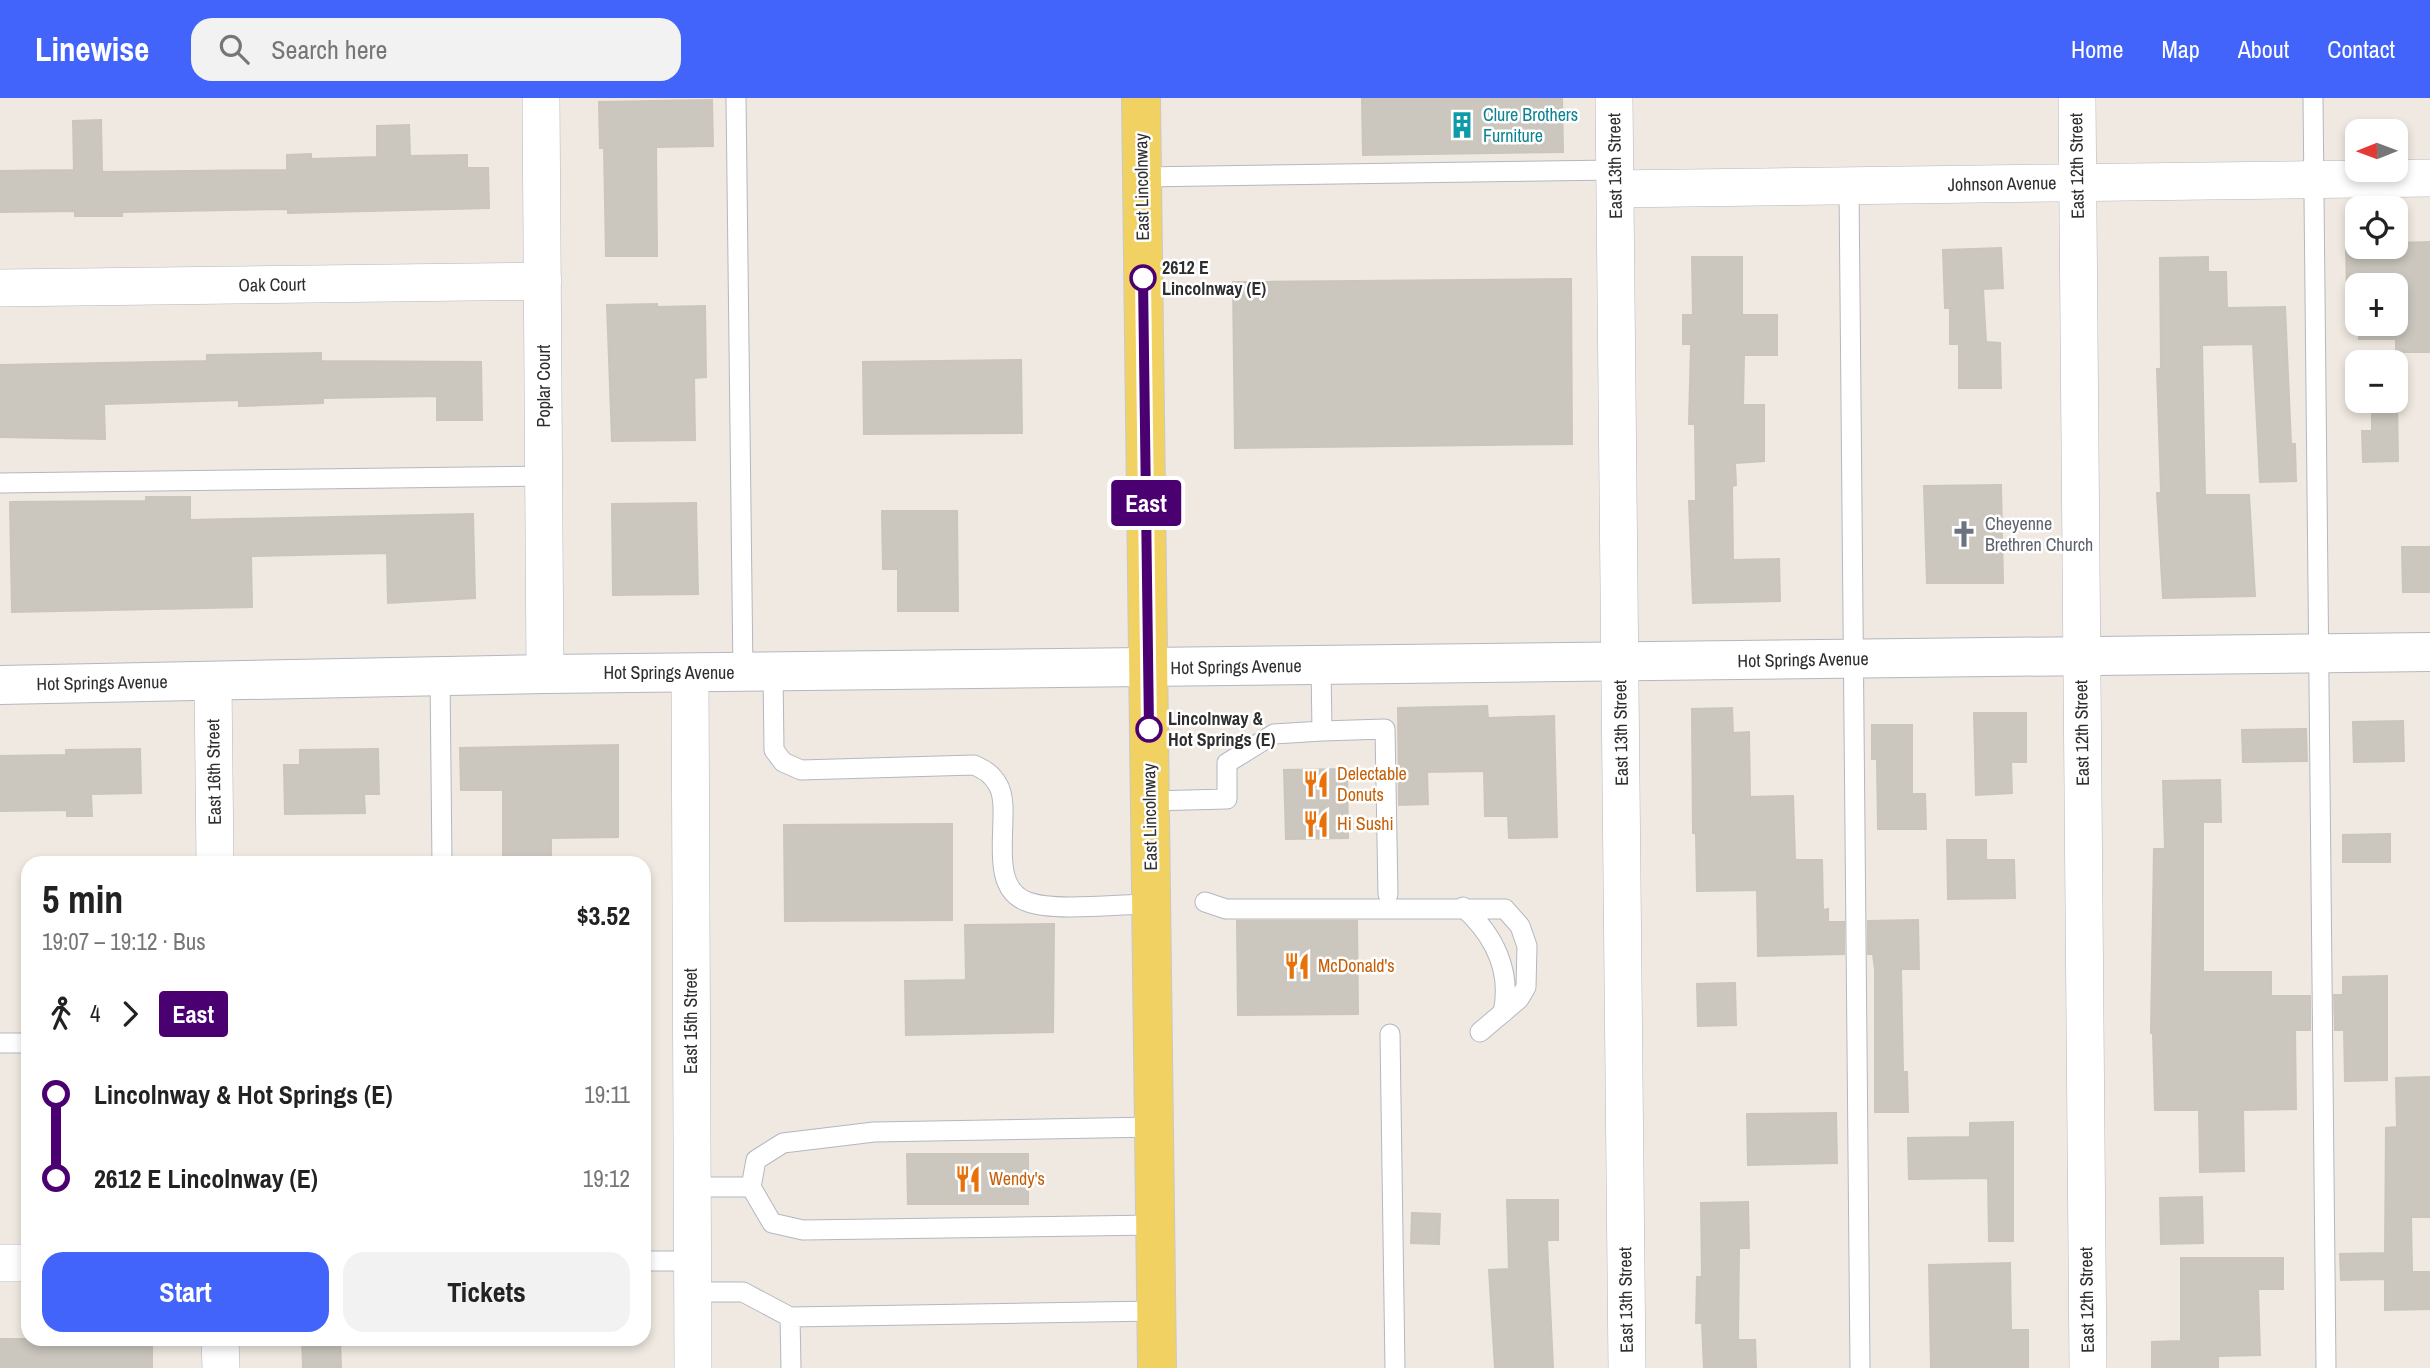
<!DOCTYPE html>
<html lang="en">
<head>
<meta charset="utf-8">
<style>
	:root { --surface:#fff; --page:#f2f2f2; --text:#222; --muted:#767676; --accent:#4264fb }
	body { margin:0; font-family:"Archivo Narrow",sans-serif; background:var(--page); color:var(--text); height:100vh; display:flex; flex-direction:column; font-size:26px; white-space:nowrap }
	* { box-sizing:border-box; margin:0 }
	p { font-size:23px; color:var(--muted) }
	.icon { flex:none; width:38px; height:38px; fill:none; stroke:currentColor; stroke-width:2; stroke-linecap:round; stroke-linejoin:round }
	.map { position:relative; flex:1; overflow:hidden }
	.panel { position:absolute; left:21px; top:758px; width:630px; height:490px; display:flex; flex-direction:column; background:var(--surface); border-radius:21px; box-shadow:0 4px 10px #0003 }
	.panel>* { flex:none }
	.badge { padding:0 14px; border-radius:5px; font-size:24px; line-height:46px }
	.needle { width:46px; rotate:269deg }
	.buttons { position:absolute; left:2345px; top:21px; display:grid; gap:14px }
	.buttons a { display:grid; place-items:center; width:63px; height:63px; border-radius:14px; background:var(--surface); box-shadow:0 4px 10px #0003; font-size:35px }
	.map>.badge { position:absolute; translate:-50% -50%; box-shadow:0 0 0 4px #fff }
	.legs { display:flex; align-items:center; gap:10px; height:77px; padding:0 21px; font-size:23px }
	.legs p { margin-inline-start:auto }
	.summary { display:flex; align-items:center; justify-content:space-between; height:119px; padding:0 21px }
	h1 { font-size:38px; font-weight:700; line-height:52px }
	.primary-button { display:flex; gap:14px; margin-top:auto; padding:14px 21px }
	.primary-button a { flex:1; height:80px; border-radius:21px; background:var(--accent); color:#fff; font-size:28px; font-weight:700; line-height:80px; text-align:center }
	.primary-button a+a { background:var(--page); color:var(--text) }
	ul { padding:0 21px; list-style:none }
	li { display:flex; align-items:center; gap:24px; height:84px; font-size:26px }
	li i { display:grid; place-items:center; width:10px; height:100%; margin:0 9px; background:currentColor }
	li i::after { content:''; width:18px; height:18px; margin:-9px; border:5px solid; border-radius:50%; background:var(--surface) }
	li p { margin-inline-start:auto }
	li:first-child i { background:linear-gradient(#0000 50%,currentColor 0) }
	li:last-child i { background:linear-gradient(currentColor 50%,#0000 0) }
	header { display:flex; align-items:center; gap:42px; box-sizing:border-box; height:98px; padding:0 35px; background:var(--accent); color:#fff }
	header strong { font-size:33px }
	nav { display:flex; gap:38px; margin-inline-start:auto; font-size:24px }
	.search { width:490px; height:63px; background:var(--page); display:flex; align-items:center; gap:18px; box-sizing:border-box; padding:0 24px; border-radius:21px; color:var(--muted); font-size:26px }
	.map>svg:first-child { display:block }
	.building { fill:#cbc7bf; stroke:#cbc5ba; stroke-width:2 }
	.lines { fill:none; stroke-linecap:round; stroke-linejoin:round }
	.lane-casing { stroke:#b4b7c1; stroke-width:21 }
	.street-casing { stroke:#b4b7c1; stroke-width:38 }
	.secondary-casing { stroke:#b4b7c1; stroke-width:40 }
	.primary-casing { stroke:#c9c9c9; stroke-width:40 }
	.lane { stroke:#fff; stroke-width:19 }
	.street { stroke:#fff; stroke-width:37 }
	.secondary { stroke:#fff; stroke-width:38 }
	.primary { stroke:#f2d163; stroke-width:38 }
	.line-1-casing { stroke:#fff; stroke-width:16 }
	.line-1 { stroke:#4b0072; stroke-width:10 }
	.stop-1-dot { fill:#fff; stroke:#4b0072; stroke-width:3.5 }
	.labels { text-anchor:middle; stroke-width:5; stroke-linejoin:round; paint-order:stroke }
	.culture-label { font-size:18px; fill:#0d838f; stroke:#fff; text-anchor:start }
	.street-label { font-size:18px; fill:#2e2e2e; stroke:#fff }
	.stop-label { font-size:18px; font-weight:bold; fill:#2e2e2e; stroke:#fff; text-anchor:start }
	.worship-label { font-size:18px; fill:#5b616d; stroke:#fff; text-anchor:start }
	.food-label { font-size:18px; fill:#c56008; stroke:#fff; text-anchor:start }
</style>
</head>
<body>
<header>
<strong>Linewise</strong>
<div class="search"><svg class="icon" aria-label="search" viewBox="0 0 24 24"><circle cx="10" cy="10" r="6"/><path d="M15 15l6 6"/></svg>Search here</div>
<nav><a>Home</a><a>Map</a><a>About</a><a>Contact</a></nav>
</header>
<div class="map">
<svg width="2430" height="1270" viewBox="0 0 2430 1270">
	<rect width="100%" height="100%" fill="#efe9e1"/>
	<!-- building -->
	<path class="building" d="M1362,0H1562L1563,54L1363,57Z
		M712,2L713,48L656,49L657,158H606L604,50H600L599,4Z
		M101,22L102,74L287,72V57L311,56V61L377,59V28L409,27L410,58L467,57V70H488L489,110L288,115V111L122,114V118H75V113L0,114V73L74,72L73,23Z
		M2430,144V254H2396V241H2359V226H2396V187H2357V192H2347L2346,146L2396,149V145Z
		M2001,150L2003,190L1983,191L1986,244L2000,245L2001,290H1959V246H1950V210H1945L1943,152Z
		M1692,159H1742V217H1777V257H1744L1743,307H1764V363L1735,365L1736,387L1732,388L1733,462L1779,461L1780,503L1693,505L1689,403H1696L1695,326H1689L1691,246H1683V217H1693Z
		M2208,159V174H2226L2227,210L2285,209L2291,346H2295L2296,383L2260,384L2253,246L2202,247L2205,397H2249L2255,498L2163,500L2157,395H2161L2157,271H2161L2160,160Z
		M1571,181L1572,346L1235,350L1233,184Z
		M657,206V209L705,208L706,279L694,280L695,342L612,343L607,207Z
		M321,255V263L481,264L482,322H437V298L323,300V305L239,308V302L104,306L105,341L0,339V267L207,263V257Z
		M1021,262L1022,335L864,336L863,264Z
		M2372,303H2397L2398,363L2363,364L2362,333H2372Z
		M2001,387L2003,485H1927L1924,388Z
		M146,399H190V422L473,416L475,500L388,505L387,455L251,458L252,509L12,514L10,404L146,403Z
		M696,405L698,496L613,497L612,406Z
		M882,413H957L958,513H898V471H883Z
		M2402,449H2430V494H2403Z
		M1487,608L1488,620L1554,618L1557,739L1509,740L1508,718H1485L1484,673L1427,674L1428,706L1399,707L1398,610Z
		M1732,610L1733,635L1749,634L1750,699L1793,698L1795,762H1822L1823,812L1828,811V824H1844V856L1758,858L1757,792L1697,793L1696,735H1693L1692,611Z
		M1974,615H2026V664H2011L2012,695L1976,697Z
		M2403,623L2404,663L2354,664L2353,624Z
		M1872,627H1912V696H1925L1926,731H1878L1877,661H1872Z
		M2306,631L2307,663L2243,664L2242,632Z
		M618,647V739L551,740V760L503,761V692H461L460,650Z
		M140,651L141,695L91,696L92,718H67V712L0,713V658L66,657V652Z
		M378,651L379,696H364L365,715L285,716L284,667H300V652Z
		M1347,671L1348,740L1286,741L1284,672Z
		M2220,682L2221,724H2203V874H2271V898H2310V932H2295L2296,1011L2243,1012L2244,1073L2200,1074L2199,1012H2155L2153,935H2151L2154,751H2165L2163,683Z
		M952,726V822L785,823L784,727Z
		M2390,736V764H2343V737Z
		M1947,742H1986V762H2014L2015,800L1948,801Z
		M1918,822L1919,871H1901L1903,974H1907L1908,1014H1875V871L1873,856H1868V823Z
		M1237,823H1357L1358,916L1238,917Z
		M1054,826L1053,934L906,937L905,883L966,882L965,827Z
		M2387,878V982L2345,983L2344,932H2335L2334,897H2343V879Z
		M1735,885L1736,927L1698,928L1697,886Z
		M2430,979V1119H2411L2412,1174H2430V1211L2385,1212V1181L2341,1182L2340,1156L2385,1155L2386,1030L2397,1029L2396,980Z
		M1836,1015L1837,1065L1748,1067L1747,1016Z
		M2013,1024V1143H1989L1988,1080L1909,1081L1908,1040L1970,1039V1025Z
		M907,1056H1028V1106H908Z
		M2202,1099L2203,1145L2161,1146L2160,1100Z
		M1507,1102H1558V1142H1547L1553,1270H1495L1489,1172L1509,1171Z
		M1748,1104L1749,1150H1739L1738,1242H1755L1756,1270H1704L1702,1225H1696L1697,1179H1702L1701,1105Z
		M1412,1115L1440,1116L1439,1146L1411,1145Z
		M2181,1160H2283V1191H2258L2260,1257L2218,1258V1270H2152V1244L2181,1243Z
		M2010,1165L2011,1232H2028V1270H1931L1929,1167Z
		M0,1241H152V1270H0Z
		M302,1241H340L341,1270H303Z"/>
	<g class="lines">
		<defs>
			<path id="lane" d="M736,0L743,575
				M2313,0L2326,1270
				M1142,79L1615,72
				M1849,88L1860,1270
				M0,385L544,378
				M1321,568L1322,633L1385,631L1388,796
				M773,574L774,652L783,664L801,672L974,667C985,672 992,676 998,687C1014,713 983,789 1028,804C1056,814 1119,806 1151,806
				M440,579L442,765
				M1150,703L1227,701V665L1274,636L1322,633
				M1205,804L1226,811H1505L1520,828L1527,848L1526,889L1519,901L1480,934
				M1463,809C1494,837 1512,873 1503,915
				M1390,936L1395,1270
				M0,945H28
				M1154,1029L874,1034L783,1045L756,1062L751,1089L772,1125L803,1132L1155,1127
				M692,1089H751
				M644,1163H692
				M693,1194H743L790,1219
				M791,1270L790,1219L1156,1213"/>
			<path id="street" d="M541,0L545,576
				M1614,0L1627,1270
				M2077,0L2088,1270
				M1615,91L2430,80
				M0,190L543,183
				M690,575L693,1270
				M213,584L215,765
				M0,1165H28
				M220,1241L221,1270"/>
			<path id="secondary" d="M0,587L545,576L2430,554"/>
			<path id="primary" d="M1141,0L1157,1270"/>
		</defs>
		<!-- lane casing -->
		<use href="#lane" class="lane-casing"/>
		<!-- street casing -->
		<use href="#street" class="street-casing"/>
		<!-- secondary casing -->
		<use href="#secondary" class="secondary-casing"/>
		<!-- primary casing -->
		<use href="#primary" class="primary-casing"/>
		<!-- lane -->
		<use href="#lane" class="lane"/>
		<!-- street -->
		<use href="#street" class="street"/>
		<!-- secondary -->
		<use href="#secondary" class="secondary"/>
		<!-- primary -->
		<use href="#primary" class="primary"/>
	</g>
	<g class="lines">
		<defs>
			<path id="line-1" d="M1143,180L1149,631"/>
		</defs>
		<!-- line-1 casing -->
		<use href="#line-1" class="line-1-casing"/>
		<!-- line-1 -->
		<use href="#line-1" class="line-1"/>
	</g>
	<!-- icons -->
	<defs>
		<symbol id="building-bare" viewBox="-9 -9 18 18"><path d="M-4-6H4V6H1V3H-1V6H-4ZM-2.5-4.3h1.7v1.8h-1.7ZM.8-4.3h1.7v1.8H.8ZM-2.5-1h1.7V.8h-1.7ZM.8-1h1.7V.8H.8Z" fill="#0f9aa8" stroke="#fff" stroke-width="2.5" paint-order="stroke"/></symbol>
		<symbol id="church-bare" viewBox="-9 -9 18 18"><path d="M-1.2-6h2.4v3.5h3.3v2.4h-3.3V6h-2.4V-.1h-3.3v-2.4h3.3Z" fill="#6b7280" stroke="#fff" stroke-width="2.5" paint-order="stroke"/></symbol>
		<symbol id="restaurant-bare" viewBox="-9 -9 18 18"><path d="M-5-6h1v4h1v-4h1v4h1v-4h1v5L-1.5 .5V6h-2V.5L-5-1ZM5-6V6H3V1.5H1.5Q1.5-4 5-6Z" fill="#e8710a" stroke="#fff" stroke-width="2.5" paint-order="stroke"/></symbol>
	</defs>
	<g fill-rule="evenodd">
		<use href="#building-bare" x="1443" y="8" width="38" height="38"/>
		<use href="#church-bare" x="1945" y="417" width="38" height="38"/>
		<use href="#restaurant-bare" x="1297" y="667" width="38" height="38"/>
		<use href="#restaurant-bare" x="1297" y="707" width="38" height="38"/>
		<use href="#restaurant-bare" x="1278" y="849" width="38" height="38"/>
		<use href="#restaurant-bare" x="949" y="1062" width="38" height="38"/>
	</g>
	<!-- markers -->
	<g class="stop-1-dot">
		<circle cx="1143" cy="180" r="12"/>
		<circle cx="1149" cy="631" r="12"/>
	</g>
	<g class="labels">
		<!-- culture labels -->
		<g class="culture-label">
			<text x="1483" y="23">Clure Brothers<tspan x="1483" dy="21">Furniture</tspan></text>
		</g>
		<!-- street labels -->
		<g class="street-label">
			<text transform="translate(1615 68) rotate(-91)" y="6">East 13th Street</text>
			<text transform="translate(2077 68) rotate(-91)" y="6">East 12th Street</text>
			<text transform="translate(2002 86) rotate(-1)" y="6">Johnson Avenue</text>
			<text transform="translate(1142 89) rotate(-91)" y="6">East Lincolnway</text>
			<text transform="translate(272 187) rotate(-1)" y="6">Oak Court</text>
			<text transform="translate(544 288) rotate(-90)" y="6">Poplar Court</text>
			<text transform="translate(1803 562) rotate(-1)" y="6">Hot Springs Avenue</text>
			<text transform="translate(1236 569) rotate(-1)" y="6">Hot Springs Avenue</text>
			<text x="669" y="581">Hot Springs Avenue</text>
			<text transform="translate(102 585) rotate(-1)" y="6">Hot Springs Avenue</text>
			<text transform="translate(1621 635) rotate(-91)" y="6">East 13th Street</text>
			<text transform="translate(2082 635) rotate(-91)" y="6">East 12th Street</text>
			<text transform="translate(214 674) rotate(-91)" y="6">East 16th Street</text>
			<text transform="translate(1150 719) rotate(-91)" y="6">East Lincolnway</text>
			<text transform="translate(691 923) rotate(-90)" y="6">East 15th Street</text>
			<text transform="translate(1626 1202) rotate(-91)" y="6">East 13th Street</text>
			<text transform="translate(2087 1202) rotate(-91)" y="6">East 12th Street</text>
		</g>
		<!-- stop labels -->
		<g class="stop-label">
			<text x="1162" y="176">2612 E<tspan x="1162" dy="21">Lincolnway (E)</tspan></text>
			<text x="1168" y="627">Lincolnway &amp;<tspan x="1168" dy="21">Hot Springs (E)</tspan></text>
		</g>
		<!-- worship labels -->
		<g class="worship-label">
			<text x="1985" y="432">Cheyenne<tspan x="1985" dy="21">Brethren Church</tspan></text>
		</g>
		<!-- food labels -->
		<g class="food-label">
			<text x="1337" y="682">Delectable<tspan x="1337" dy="21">Donuts</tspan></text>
			<text x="1337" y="732">Hi Sushi</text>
			<text x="1318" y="874">McDonald's</text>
			<text x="989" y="1087">Wendy's</text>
		</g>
	</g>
</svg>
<div class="buttons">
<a><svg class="needle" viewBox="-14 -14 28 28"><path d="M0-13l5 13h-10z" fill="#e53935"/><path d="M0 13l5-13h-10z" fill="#767676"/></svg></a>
<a><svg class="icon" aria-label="locate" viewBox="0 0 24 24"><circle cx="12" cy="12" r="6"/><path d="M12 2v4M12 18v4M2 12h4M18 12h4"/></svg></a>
<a>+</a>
<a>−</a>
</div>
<b class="badge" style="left:1146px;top:405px;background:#4b0072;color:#fff">East</b>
<section class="panel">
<div class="summary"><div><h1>5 min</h1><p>19:07 – 19:12 · Bus</p></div><b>$3.52</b></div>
<div class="legs"><svg class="icon" aria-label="walk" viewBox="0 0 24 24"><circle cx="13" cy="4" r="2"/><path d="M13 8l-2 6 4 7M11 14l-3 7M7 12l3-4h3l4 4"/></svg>4<svg class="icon" aria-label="forward" viewBox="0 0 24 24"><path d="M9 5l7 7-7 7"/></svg><b class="badge" style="background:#4b0072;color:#fff">East</b></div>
<ul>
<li><i style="color:#4b0072"></i><b>Lincolnway &amp; Hot Springs (E)</b><p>19:11</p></li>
<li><i style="color:#4b0072"></i><b>2612 E Lincolnway (E)</b><p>19:12</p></li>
</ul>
<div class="primary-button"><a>Start</a><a>Tickets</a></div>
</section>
</div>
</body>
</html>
